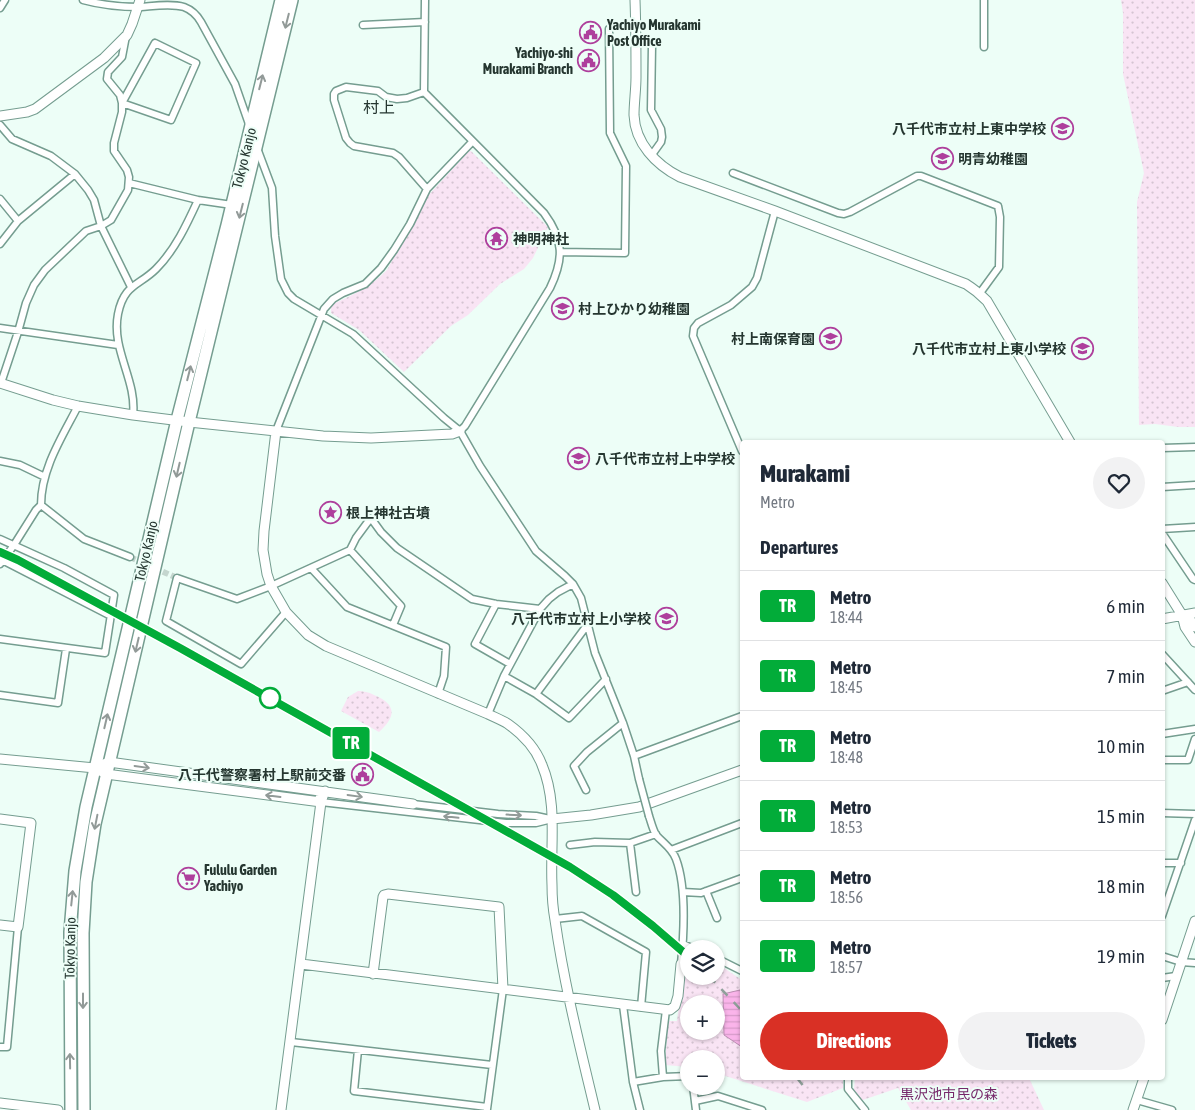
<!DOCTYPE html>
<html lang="en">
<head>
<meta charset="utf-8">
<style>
	:root { --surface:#fff; --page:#f2f2f3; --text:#1f2937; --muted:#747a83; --line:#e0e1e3; --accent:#d93025 }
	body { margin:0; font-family:"Asap Condensed","Noto Sans JP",sans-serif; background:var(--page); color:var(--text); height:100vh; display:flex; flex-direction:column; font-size:19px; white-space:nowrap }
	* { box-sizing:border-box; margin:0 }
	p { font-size:16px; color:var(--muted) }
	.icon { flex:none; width:28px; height:28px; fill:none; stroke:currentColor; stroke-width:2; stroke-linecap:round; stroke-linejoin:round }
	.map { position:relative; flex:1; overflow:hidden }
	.details { position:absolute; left:740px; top:440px; width:425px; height:640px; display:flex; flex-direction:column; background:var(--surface); border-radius:5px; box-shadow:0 1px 4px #0004 }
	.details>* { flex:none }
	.badge { padding:0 10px; border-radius:4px; font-size:18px; line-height:32px }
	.tools { position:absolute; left:680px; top:940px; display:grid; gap:10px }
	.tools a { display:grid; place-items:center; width:45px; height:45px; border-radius:50%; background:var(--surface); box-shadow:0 1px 4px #0004; font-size:25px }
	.map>.badge { position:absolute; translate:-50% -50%; box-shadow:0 0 0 2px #fff }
	h2 { padding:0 20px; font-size:19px; line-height:45px }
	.round { display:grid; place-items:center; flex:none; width:52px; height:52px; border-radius:26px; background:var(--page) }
	.summary { display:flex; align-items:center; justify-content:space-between; height:85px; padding:0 20px }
	h1 { font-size:24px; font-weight:800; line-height:38px }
	.action { display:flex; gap:10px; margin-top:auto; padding:10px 20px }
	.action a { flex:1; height:58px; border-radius:30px; background:var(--accent); color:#fff; font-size:20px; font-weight:800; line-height:58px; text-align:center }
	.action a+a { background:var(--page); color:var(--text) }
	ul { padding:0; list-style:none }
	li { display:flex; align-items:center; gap:15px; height:70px; padding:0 20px; border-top:1px solid var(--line) }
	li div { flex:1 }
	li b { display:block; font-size:19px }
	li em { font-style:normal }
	li .badge { min-width:55px; font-weight:700; text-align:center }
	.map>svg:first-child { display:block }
	.green { fill:url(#green-dots); fill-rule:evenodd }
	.water { fill:url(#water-rules); stroke:#ba8eb2 }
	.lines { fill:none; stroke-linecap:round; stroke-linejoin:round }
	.street-tunnel { stroke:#c5d6cf; stroke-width:6; stroke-dasharray:6 3; stroke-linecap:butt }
	.street-casing { stroke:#759d90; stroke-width:9 }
	.secondary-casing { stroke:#759d90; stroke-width:11 }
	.highway-casing { stroke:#759d90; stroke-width:14 }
	.street { stroke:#fff; stroke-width:6 }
	.secondary { stroke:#fff; stroke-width:9 }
	.highway { stroke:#fff; stroke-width:11 }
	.rail { stroke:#8fa09a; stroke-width:2.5; stroke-dasharray:9 9; stroke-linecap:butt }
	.street-bridge-casing { stroke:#759d90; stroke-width:9; stroke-linecap:butt }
	.street-bridge { stroke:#fff; stroke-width:6 }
	.oneway { stroke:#929a98 }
	.line-casing { stroke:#fff; stroke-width:11 }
	.line { stroke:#02ac39; stroke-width:8 }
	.stop-dot { fill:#fff; stroke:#02ac39; stroke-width:2.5 }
	.labels { text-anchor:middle; stroke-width:4; stroke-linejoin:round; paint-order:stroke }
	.poi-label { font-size:14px; font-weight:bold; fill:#253630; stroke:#edfef7; text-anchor:start }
	.street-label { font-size:14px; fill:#253630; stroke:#edfef7 }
	.park-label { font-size:14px; fill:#76286a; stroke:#edfef7 }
	.quarter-label { font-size:16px; fill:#253630; stroke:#edfef7 }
</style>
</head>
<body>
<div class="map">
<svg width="1195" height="1110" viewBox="0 0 1195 1110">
	<defs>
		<pattern id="green-dots" width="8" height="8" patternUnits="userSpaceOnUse" patternTransform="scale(1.25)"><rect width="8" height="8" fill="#f9e4f4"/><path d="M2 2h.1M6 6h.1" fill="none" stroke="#d5c4d2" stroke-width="1.8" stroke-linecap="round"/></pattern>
		<pattern id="water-rules" width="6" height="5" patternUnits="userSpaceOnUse" patternTransform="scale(1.25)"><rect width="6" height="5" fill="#fab4ea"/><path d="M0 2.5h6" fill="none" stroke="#d69bc9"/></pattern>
	</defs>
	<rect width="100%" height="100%" fill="#edfef7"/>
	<!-- green -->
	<path class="green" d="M1121,0H1195V427H1178L1155,424L1139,425L1137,202L1144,173L1123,74V13Z
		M469,151H471L548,227L533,258L524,269L500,284L468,315L451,326L404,372L359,330L331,313V305C351,296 372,286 387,270L426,198Z
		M358,691C364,691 368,692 374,695C396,704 397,716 379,732L341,711L348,697Z
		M686,958L689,959V976H716V965L721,966L742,980V1078H843V1088L807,1102L716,1073V1059H689V1067L665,1065L668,1021H677ZM689,1004H716V1031H689Z
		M855,1078H938V1079L951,1078H1029L1044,1110H911L898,1088L860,1101L854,1089Z"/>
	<!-- water -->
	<path class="water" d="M740,990L742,992V1047L724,1035L723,994Z"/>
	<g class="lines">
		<!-- street-tunnel -->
		<path class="street-tunnel" d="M130,557L177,578"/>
		<defs>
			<path id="street" d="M83,0C101,5 122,7 141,7C154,6 171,3 184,7C192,10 197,15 201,22L235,84L250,127
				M425,0L424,92L544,213C564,240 564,259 550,288L465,426L460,431
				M0,8L5,0
				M363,25L425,22
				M155,43L196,63L171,120L122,103Z
				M984,47V0
				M424,92L407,98L397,99L386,97L378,91L346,87L336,91L334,94V100L346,138L350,143L354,146L393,153L399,157L427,189
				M0,125L12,139L51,156L75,174L88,190L94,200L101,226L131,287
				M257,148L272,188L275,236L281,279L288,293L294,299L353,334L444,418L460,431L480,466L536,551L565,576L573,584L581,598L595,653L623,723L634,756L639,779
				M651,156L661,142L662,137L661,129L651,110L652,46
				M733,173L838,213L844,214L850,212L917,176H921L998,206L1000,217L999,267L980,293
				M129,183L198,200L232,205
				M0,199L18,221
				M0,244L18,221L75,174
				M560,252L625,253L626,166L610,133L609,29
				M0,328L118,345
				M1,383L18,332L26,303L34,285L45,270L86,231L101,226L111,220L128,190L129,177L127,170L114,151V143L122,112V103L120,95L107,79L108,72L122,57L126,36
				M133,415C137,380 111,350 118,314C124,284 139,286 156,269C175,250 187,224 198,200
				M276,431L324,309L333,299L343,293L365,284L381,268L394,250L410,224L427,189L472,142
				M1162,448L1195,447
				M742,451L693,336L694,328L698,323L731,305L752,287L757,278L775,211
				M0,461L20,465L45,477
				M1162,487L1195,485
				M41,505L84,539L130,557
				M1162,529L1195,527
				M1162,533L1193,579L1195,580
				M0,539L64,568L114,595L105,653L0,639
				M350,550L401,606L393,625
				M0,559L111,616
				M0,564L14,545L36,510L41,505C41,469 62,437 78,406
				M311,568L347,607L446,647L444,676L438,694
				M496,604L475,644L510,664
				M286,612L241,664L166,621L177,578L237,599L271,586L350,550L356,538L370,519L373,521L381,532L397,548L472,599L496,604L540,609
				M1162,654L1195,690
				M504,676L536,694L569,718L606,679
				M1162,691L1188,682
				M536,694L588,624
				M0,695L58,703L66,649
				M488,714L504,676L540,609L549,599L558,592L573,584
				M1162,734L1195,729
				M634,756L742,716
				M1162,760H1188L1195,739
				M586,790L574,766L587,752L623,723
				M321,802L506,823H536L552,819
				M413,804L498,814L536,816L550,819
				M1162,813L1195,814
				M649,816C651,822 653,830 656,835C663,843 672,848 676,859C687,888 684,933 681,964
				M630,843L636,892
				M570,845L595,842L630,843L656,834
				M671,850L742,823
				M1162,863H1181
				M706,891L717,918
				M683,892L701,893L742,878
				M1162,916L1195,820
				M555,919L582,916L646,952L641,1007
				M683,944L694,949
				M1162,956L1181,962L1195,963
				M716,958L742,971
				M1162,978L1176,976
				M623,1005L633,1082L640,1110
				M291,1042L492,1065
				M0,1047H7L18,927
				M358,1050L354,1091L487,1107
				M663,1077L661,1051L666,1010
				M848,1078V1089L865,1110
				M633,1082L663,1077L689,1076
				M693,1086L696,1110
				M1137,1100L1172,1110
				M695,1101L718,1096L762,1110
				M487,1109L503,989"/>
			<path id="secondary" d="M635,0C636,26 636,51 636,77C636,90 634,103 634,115C635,143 656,165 680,177L775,211L966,284C974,289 980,294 987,301L1070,442
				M0,116L27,112L35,109L104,58L127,35L132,24L140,0
				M0,383L53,400L78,406L133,415L189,422L323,436L371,438L452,434L460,431
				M276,431L264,531L263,550L267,574L271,586L286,612L308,635L326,646L488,714C494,717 502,720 508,724C522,734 536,749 542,765C558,803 550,845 552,885C552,897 553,909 555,920C564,984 580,1047 595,1110
				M1162,583L1182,615L1185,627L1195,642
				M1182,615L1192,622L1195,627
				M1162,619L1195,613
				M0,759L95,768L106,774L321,802L325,791
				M104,764L109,762L413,804
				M0,819L31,823L18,927L0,925
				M552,819L591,815L639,807L742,770
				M301,964L670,1010L675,1006L678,996L681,964
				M373,974L383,897L384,895L388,894L499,907L503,989
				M1162,1020L1195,921
				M0,1103L58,1110
				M281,1110L321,802L320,798
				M1133,1110L1144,1078"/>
			<path id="highway" d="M71,1110L70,932L75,871L86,807L177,420L227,225L281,0
				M84,1110L83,933L86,882L95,824L189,422L292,0"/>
		</defs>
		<!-- street casing -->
		<use href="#street" class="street-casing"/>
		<!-- secondary casing -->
		<use href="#secondary" class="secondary-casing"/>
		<!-- highway casing -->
		<use href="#highway" class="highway-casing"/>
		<!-- street -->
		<use href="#street" class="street"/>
		<!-- secondary -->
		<use href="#secondary" class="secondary"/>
		<!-- highway -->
		<use href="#highway" class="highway"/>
		<!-- rail -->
		<path class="rail" d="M0,552L18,560L180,647L570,867L613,895L653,926L689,957
			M709,976L742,1011
			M797,1078L808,1092"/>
		<defs>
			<path id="street-bridge" d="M639,779L649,816"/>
		</defs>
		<!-- street-bridge casing -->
		<use href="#street-bridge" class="street-bridge-casing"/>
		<!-- street-bridge -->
		<use href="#street-bridge" class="street-bridge"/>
	</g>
	<!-- one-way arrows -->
	<defs><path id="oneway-shaft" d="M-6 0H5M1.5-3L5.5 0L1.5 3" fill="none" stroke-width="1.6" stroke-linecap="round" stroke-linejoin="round" transform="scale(1.25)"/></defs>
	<g class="oneway">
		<use href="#oneway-shaft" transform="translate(287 21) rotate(104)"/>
		<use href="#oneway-shaft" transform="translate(261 82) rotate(-76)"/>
		<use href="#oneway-shaft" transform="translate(241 211) rotate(104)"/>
		<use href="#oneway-shaft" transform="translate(189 373) rotate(-76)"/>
		<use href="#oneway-shaft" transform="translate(178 470) rotate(103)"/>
		<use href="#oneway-shaft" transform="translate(137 645) rotate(103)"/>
		<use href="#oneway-shaft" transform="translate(106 721) rotate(-77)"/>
		<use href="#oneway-shaft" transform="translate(142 767) rotate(8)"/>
		<use href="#oneway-shaft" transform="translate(273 796) rotate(-173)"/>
		<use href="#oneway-shaft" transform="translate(355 796) rotate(8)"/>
		<use href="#oneway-shaft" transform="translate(514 815) rotate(3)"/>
		<use href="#oneway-shaft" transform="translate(451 817) rotate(-174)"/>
		<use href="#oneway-shaft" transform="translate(96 822) rotate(101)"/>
		<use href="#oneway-shaft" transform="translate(72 898) rotate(-84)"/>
		<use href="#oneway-shaft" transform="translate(83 1001) rotate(90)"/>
		<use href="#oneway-shaft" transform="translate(70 1061) rotate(-91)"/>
	</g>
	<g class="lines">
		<defs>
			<path id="line" d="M0,552L18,560L180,648L570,867L613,895L653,926L689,957"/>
		</defs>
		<!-- line casing -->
		<use href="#line" class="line-casing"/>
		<!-- line -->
		<use href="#line" class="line"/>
	</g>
	<!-- icons -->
	<defs>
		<symbol id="civic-ring" viewBox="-11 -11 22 22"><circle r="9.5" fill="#edfef7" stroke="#ae3f9c" stroke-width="1.5"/><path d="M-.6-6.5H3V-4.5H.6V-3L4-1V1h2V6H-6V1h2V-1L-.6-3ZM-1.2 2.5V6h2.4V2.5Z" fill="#ae3f9c"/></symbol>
		<symbol id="school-ring" viewBox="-11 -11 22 22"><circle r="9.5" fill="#edfef7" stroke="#ae3f9c" stroke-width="1.5"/><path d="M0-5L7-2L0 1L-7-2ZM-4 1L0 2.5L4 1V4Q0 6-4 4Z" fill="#ae3f9c"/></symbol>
		<symbol id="temple-ring" viewBox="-11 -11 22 22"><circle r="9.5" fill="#edfef7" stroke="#ae3f9c" stroke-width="1.5"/><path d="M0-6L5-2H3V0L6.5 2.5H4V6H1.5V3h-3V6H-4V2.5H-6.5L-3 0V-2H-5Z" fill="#ae3f9c"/></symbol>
		<symbol id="sight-ring" viewBox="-11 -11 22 22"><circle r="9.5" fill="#edfef7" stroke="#ae3f9c" stroke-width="1.5"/><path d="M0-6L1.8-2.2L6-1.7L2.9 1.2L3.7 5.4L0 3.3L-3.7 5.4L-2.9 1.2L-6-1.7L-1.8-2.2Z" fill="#ae3f9c"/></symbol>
		<symbol id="supermarket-ring" viewBox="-11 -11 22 22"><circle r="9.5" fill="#edfef7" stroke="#ae3f9c" stroke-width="1.5"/><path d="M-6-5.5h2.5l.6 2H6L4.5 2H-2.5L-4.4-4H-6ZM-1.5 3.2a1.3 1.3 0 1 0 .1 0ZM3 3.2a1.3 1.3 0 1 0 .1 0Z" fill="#ae3f9c"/></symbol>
	</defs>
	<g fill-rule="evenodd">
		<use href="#civic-ring" x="578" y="20" width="25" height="25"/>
		<use href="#civic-ring" x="576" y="48" width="25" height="25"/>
		<use href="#school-ring" x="1050" y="116" width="25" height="25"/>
		<use href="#school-ring" x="930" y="146" width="25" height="25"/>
		<use href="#temple-ring" x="484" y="226" width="25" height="25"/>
		<use href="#school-ring" x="550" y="296" width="25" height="25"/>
		<use href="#school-ring" x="818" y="326" width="25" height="25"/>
		<use href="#school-ring" x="1070" y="336" width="25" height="25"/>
		<use href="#school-ring" x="566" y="446" width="25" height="25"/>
		<use href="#sight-ring" x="318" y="500" width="25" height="25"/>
		<use href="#school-ring" x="654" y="606" width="25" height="25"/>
		<use href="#civic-ring" x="350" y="762" width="25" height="25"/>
		<use href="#supermarket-ring" x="176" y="866" width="25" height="25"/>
	</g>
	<!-- markers -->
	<circle class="stop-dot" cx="270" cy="698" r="10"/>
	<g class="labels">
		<!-- poi labels -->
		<g class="poi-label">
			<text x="607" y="30">Yachiyo Murakami<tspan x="607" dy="16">Post Office</tspan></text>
			<text x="573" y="58" text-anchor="end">Yachiyo-shi<tspan x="573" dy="16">Murakami Branch</tspan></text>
			<text x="1046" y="134" text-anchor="end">八千代市立村上東中学校</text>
			<text x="958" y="164">明青幼稚園</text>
			<text x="513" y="244">神明神社</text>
			<text x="578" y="314">村上ひかり幼稚園</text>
			<text x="815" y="344" text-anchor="end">村上南保育園</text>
			<text x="1066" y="354" text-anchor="end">八千代市立村上東小学校</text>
			<text x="595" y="464">八千代市立村上中学校</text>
			<text x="346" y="518">根上神社古墳</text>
			<text x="651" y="624" text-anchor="end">八千代市立村上小学校</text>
			<text x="346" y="780" text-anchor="end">八千代警察署村上駅前交番</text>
			<text x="204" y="875">Fululu Garden<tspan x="204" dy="16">Yachiyo</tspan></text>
		</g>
		<!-- street labels -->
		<g class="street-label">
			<text transform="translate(244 158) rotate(-76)" y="5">Tokyo Kanjo</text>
			<text transform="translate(146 551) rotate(-77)" y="5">Tokyo Kanjo</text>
			<text transform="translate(70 948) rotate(-89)" y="5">Tokyo Kanjo</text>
		</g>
		<!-- park labels -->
		<g class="park-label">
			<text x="949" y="1099">黒沢池市民の森</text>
		</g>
		<!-- quarter labels -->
		<g class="quarter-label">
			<text x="379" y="113">村上</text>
		</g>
	</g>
</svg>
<div class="tools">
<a><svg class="icon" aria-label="layers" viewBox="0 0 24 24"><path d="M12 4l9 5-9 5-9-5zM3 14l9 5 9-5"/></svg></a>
<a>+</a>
<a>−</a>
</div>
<b class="badge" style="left:351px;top:743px;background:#02ac39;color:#fff">TR</b>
<section class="details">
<div class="summary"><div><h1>Murakami</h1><p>Metro</p></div><a class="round"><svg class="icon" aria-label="heart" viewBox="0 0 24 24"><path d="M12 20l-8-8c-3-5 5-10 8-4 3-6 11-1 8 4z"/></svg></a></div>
<h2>Departures</h2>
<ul>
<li><span class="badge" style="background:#02ac39;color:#fff">TR</span><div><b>Metro</b><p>18:44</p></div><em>6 min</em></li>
<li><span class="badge" style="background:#02ac39;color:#fff">TR</span><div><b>Metro</b><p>18:45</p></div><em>7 min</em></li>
<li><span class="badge" style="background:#02ac39;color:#fff">TR</span><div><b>Metro</b><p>18:48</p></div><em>10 min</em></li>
<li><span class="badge" style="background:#02ac39;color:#fff">TR</span><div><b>Metro</b><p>18:53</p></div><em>15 min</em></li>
<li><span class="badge" style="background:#02ac39;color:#fff">TR</span><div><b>Metro</b><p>18:56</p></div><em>18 min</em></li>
<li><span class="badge" style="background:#02ac39;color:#fff">TR</span><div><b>Metro</b><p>18:57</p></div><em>19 min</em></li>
</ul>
<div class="action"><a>Directions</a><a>Tickets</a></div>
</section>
</div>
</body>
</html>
